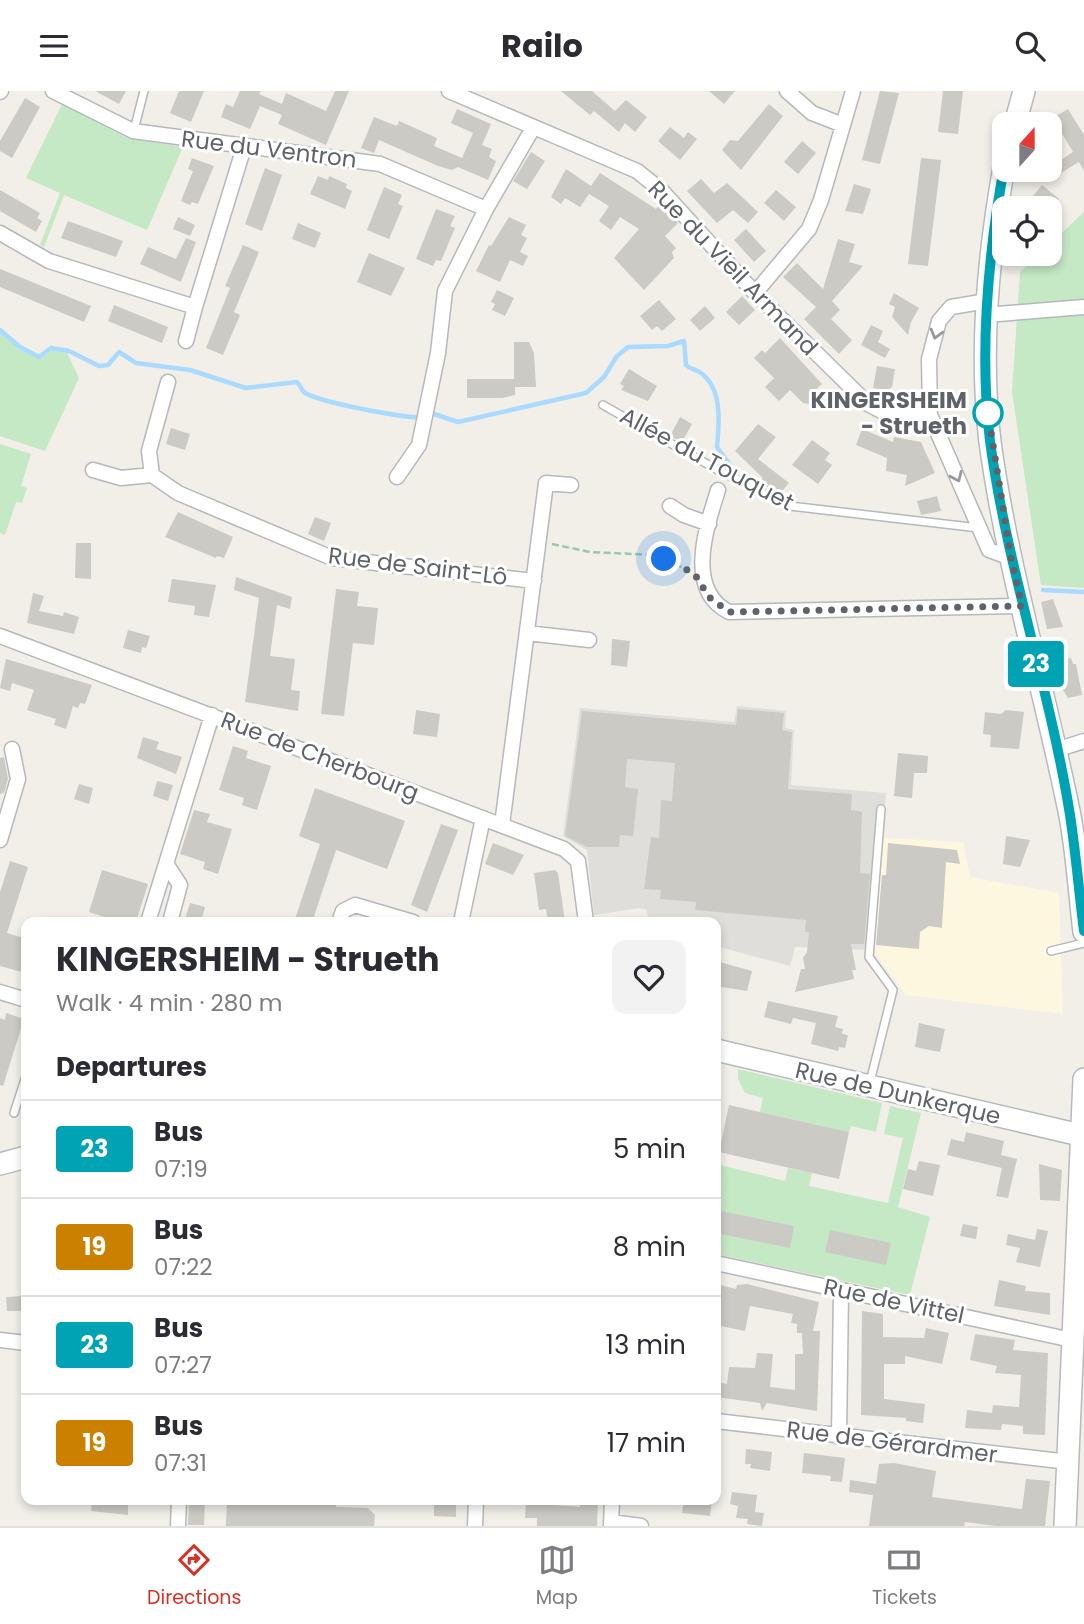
<!DOCTYPE html>
<html lang="en">
<head>
<meta charset="utf-8">
<style>
	:root { --surface:#fff; --page:#f2f2f3; --text:#2b2b33; --muted:#7c7c81; --line:#e1e1e2; --accent:#d93025 }
	body { margin:0; font-family:Poppins,sans-serif; background:var(--page); color:var(--text); height:100vh; display:flex; flex-direction:column; font-size:26px; white-space:nowrap }
	* { box-sizing:border-box; margin:0 }
	p { font-size:23px; color:var(--muted) }
	.icon { flex:none; width:38px; height:38px; fill:none; stroke:currentColor; stroke-width:2; stroke-linecap:round; stroke-linejoin:round }
	.map { position:relative; flex:1; overflow:hidden }
	.drawer { position:absolute; left:21px; top:826px; width:700px; height:588px; display:flex; flex-direction:column; background:var(--surface); border-radius:14px; box-shadow:0 4px 10px #0003 }
	.drawer>* { flex:none }
	.badge { padding:0 14px; border-radius:5px; font-size:24px; line-height:46px }
	.needle { width:46px; rotate:21deg }
	.fabs { position:absolute; left:992px; top:21px; display:grid; gap:14px }
	.fabs a { display:grid; place-items:center; width:70px; height:70px; border-radius:14px; background:var(--surface); box-shadow:0 4px 10px #0003; font-size:35px }
	.you { position:absolute; width:35px; height:35px; margin:-18px; border:5px solid #fff; border-radius:50%; background:#1a73e8; box-shadow:0 0 0 10px #1a73e833 }
	.map>.badge { position:absolute; translate:-50% -50%; box-shadow:0 0 0 4px #fff }
	h2 { padding:0 35px; font-size:26px; line-height:63px }
	.round { display:grid; place-items:center; flex:none; width:74px; height:74px; border-radius:14px; background:var(--page) }
	.overview { display:flex; align-items:center; justify-content:space-between; height:119px; padding:0 35px }
	h1 { font-size:33px; font-weight:700; line-height:52px }
	ul { padding:0; list-style:none }
	li { display:flex; align-items:center; gap:21px; height:98px; padding:0 35px; border-top:2px solid var(--line) }
	li div { flex:1 }
	li b { display:block; font-size:26px }
	li em { font-style:normal }
	li .badge { min-width:77px; font-weight:700; text-align:center }
	header { display:flex; justify-content:space-between; align-items:center; height:91px; padding:0 35px; background:var(--surface); font-size:32px; font-weight:700 }
	.tabs { display:flex; justify-content:space-around; align-items:center; height:98px; border-top:2px solid var(--line); background:var(--surface); font-size:19px; color:var(--muted) }
	.tabs a { display:grid; justify-items:center; gap:4px }
	.tabs .active { color:var(--accent) }
	.map>svg:first-child { display:block }
	.commercial { fill:#fef7e0 }
	.industrial { fill:#e0deda }
	.green { fill:#c5e8c5 }
	.lines { fill:none; stroke-linecap:round; stroke-linejoin:round }
	.stream { stroke:#aadaff; stroke-width:4.5 }
	.building { fill:#cccac5 }
	.lane-casing { stroke:#b5b8bc; stroke-width:10 }
	.street-casing { stroke:#b5b8bc; stroke-width:17 }
	.secondary-casing { stroke:#b6babf; stroke-width:24 }
	.path { stroke:#9cc7a9; stroke-width:2.5; stroke-dasharray:7 3.5; stroke-linecap:butt }
	.lane { stroke:#fff; stroke-width:7 }
	.street { stroke:#fff; stroke-width:14 }
	.secondary { stroke:#fff; stroke-width:21 }
	.oneway { stroke:#979a9d }
	.line-casing { stroke:#fff; stroke-width:16 }
	.line { stroke:#00a3b4; stroke-width:10 }
	.walk { stroke:#5f6368; stroke-width:7; stroke-dasharray:0 12.6 }
	.stop-dot { fill:#fff; stroke:#00a3b4; stroke-width:3.5 }
	.labels { text-anchor:middle; stroke-width:6; stroke-linejoin:round; paint-order:stroke }
	.street-label { font-size:23px; fill:#5f6368; stroke:#fff }
	.stop-label { font-size:23px; font-weight:bold; fill:#5f6368; stroke:#fff; text-anchor:end }
</style>
</head>
<body>
<header><svg class="icon" aria-label="menu" viewBox="0 0 24 24"><path d="M4 6h16M4 12h16M4 18h16"/></svg>Railo<svg class="icon" aria-label="search" viewBox="0 0 24 24"><circle cx="10" cy="10" r="6"/><path d="M15 15l6 6"/></svg></header>
<div class="map">
<svg width="1084" height="1435" viewBox="0 0 1084 1435">
	<rect width="100%" height="100%" fill="#f1efe8"/>
	<!-- commercial -->
	<path class="commercial" d="M881,747L963,751L970,786L1059,802L1063,923L906,904L872,859Z"/>
	<!-- industrial -->
	<path class="industrial" d="M737,615L786,620L785,637L794,639L791,694L886,702L872,859L795,856L790,875L716,855V831H650L646,819L640,817L594,824L587,759L563,745L580,617L734,631Z"/>
	<!-- green -->
	<path class="green" d="M62,13L127,47L183,56L147,139L64,104L44,156L40,154L60,102L26,87Z
		M1084,121V497L1041,494L1012,301L1020,181L1039,163H1050V153Z
		M0,241L19,258L40,268L52,259L67,262L79,287L45,360L0,345Z
		M0,353L31,363L21,395L27,397L22,412L16,411L5,444L0,442Z
		M738,978L882,1012L876,1041L851,1035L849,1041L760,1021L763,1007L745,1002L738,988Z
		M890,1015L921,1022L898,1116L930,1126L910,1204L716,1163V1073L785,1090L788,1077L812,1082L809,1095L888,1112L903,1047L884,1043Z"/>
	<g class="lines">
		<!-- stream -->
		<path class="stream" d="M0,239L20,256L39,266L51,257L69,260L99,275L108,274L119,261L136,272L190,279L246,297L297,291C300,294 301,297 303,300C311,310 407,328 421,326
			M428,321L458,331L586,302L604,286L617,265L628,256L668,255L684,250L686,274C691,279 696,278 701,282C723,298 719,333 717,356L730,374
			M1043,499L1084,501"/>
	</g>
	<!-- building -->
	<path class="building" d="M95,0H126L119,13Z
		M179,0H204L191,31L170,22Z
		M240,0H261L259,3L282,13L286,2L326,20L335,0H349L326,54L278,33L282,24L260,15L250,38L221,26L226,13L233,16Z
		M561,0H592L615,20L626,9L647,26L635,41L625,32L619,41L594,20L590,24Z
		M709,0H735L724,13Z
		M880,0L899,2L880,73L862,69Z
		M943,0H963L958,43L938,41Z
		M25,7L40,16L12,67L0,60V50Z
		M769,13L783,25L741,79L722,59L730,49L738,50Z
		M457,18L491,33L482,54L492,58L489,66L496,70L488,89L458,76L452,79L438,75L379,49L374,62L361,57L374,26L397,35L399,30L437,47L434,55L462,67L473,42L451,32Z
		M1068,18L1084,44V80L1079,71L1061,82L1055,73L1073,61L1053,27Z
		M670,36L684,47L688,41L697,48L680,69L658,50Z
		M802,50L816,62L798,83L784,71Z
		M531,61L545,70L527,98L513,90Z
		M192,67L214,75L198,113L192,111L190,114L181,110L193,80L188,78Z
		M921,67L941,69L928,175L908,173Z
		M265,77L282,84L262,140L245,133Z
		M566,78L591,95L600,82L656,118L660,113L678,132L665,145L676,157L672,161L674,167L644,199L614,167L639,138L620,126L611,139L599,130L609,115L589,103L580,116L565,107L561,113L551,106Z
		M318,85L328,89L329,85L347,93L346,97L352,100L345,118L310,103Z
		M701,88L714,102L727,92L758,121L748,132L733,119L717,132L687,100Z
		M854,93L871,98L863,123L845,120Z
		M1042,94L1059,108L1052,117H1038L1029,110Z
		M384,96L402,104L398,113L403,115L389,148L367,139Z
		M0,99L40,122L37,127L42,130L36,141L0,120Z
		M776,99L796,116L784,130L764,112Z
		M436,118L455,125L450,135L455,137L441,170L436,169L433,175L416,168Z
		M178,126L195,134L190,145L173,138Z
		M509,126L526,134L521,144L527,147L520,161L528,165L523,175L510,169L500,191L476,180L489,154L491,155Z
		M68,130L123,150L116,166L61,147Z
		M298,132L321,142L315,157L292,148Z
		M746,138L766,160L754,171L734,149Z
		M186,147L196,151L181,191L140,173L148,156L176,168Z
		M838,148L855,153L849,171L863,175L832,210L840,219L831,228L852,249L839,263L804,228L816,216L783,186L797,172L823,198Z
		M243,154L259,161L234,221L240,224L223,264L206,257L230,197L225,195Z
		M369,162L405,177L391,205L357,191Z
		M0,178L91,215L84,231L0,196Z
		M497,199L514,207L505,225L492,219L495,213L491,211Z
		M894,202L919,217L911,231L908,244L892,226L895,216L889,213Z
		M742,205L755,219L739,234L726,221Z
		M659,209L676,228L662,240L657,235L652,239L640,225Z
		M114,214L168,236L162,252L108,230Z
		M705,215L715,227L700,240L690,229Z
		M871,234L883,240L878,251L890,258L885,267L861,254Z
		M780,247L822,293L812,302L809,313L803,312L790,299L779,310L765,296L774,287L754,267L762,259L765,262Z
		M514,251H529L534,262L536,296H515V304L502,307H467V288H514Z
		M877,275L895,278L892,296L887,300L873,297Z
		M629,278L657,295L648,310L621,299L624,295L620,293Z
		M680,326L692,333L682,351L670,345Z
		M758,333L776,346L758,368L789,392L779,403L759,392L763,387L735,360Z
		M171,337L190,343L185,359L166,353Z
		M862,338L893,351L894,346L921,351L935,382L905,395L907,384L886,380L887,367L856,354Z
		M812,349L830,362L825,369L832,374L818,393L792,374Z
		M937,405L941,420L921,424L917,410Z
		M178,421L233,446L224,467L217,465L216,467L165,446Z
		M315,426L331,432L324,450L308,443Z
		M76,452H91V488L75,487Z
		M236,486L292,506L290,518L277,514L270,565L295,568L291,599L300,600L298,620L245,611L259,507L234,499Z
		M172,488L216,494L209,526L194,524L195,515L168,511Z
		M336,498L359,501L357,515L378,517L374,554L353,552L344,625L321,623Z
		M33,502L44,505L39,520L63,525L64,521L79,526L74,543L27,532Z
		M1053,508L1063,536L1047,538L1041,511Z
		M128,539L150,545L146,557L142,556L141,562L123,557Z
		M612,548L630,550L627,576L611,574Z
		M1071,567L1073,573H1076L1082,604L1068,607L1060,594L1056,577L1060,576L1059,569Z
		M6,568L92,594L85,613L80,612L78,617L73,615L66,638L54,634L56,628L27,619L34,599L12,592L10,600L0,597Z
		M738,618L784,622L782,639L792,641L788,698L852,703L851,719L862,721L860,782L870,783L864,853H851L856,879H852L854,888L795,901L801,878H805L803,867L807,861L809,841H805L806,829L695,819L696,811L660,808L661,799L644,798L651,746L659,747L661,709L672,710L675,672L627,668L625,696L638,698L633,745L620,744L619,756H587L565,745L582,620L736,634Z
		M416,619L440,623L437,646L413,643Z
		M1006,619L1024,621L1019,658L990,656L991,644L983,643L985,621L1001,623Z
		M143,646L159,651L156,658L182,666L176,683L137,667Z
		M233,655L248,660L246,667L271,675L257,719L242,714L244,707L219,699Z
		M898,662L928,665L927,682H914L912,707L894,705Z
		M4,666L8,688L4,702L0,703V667Z
		M157,690L173,694L168,710L153,705Z
		M79,693L93,697L89,713L74,708Z
		M315,697L405,730L387,778L336,759L312,831H294L320,753L299,745Z
		M194,719L210,723L207,731L232,738L218,783L203,778L205,771L180,763Z
		M441,733L458,739L427,821L411,814Z
		M1006,745L1030,749L1020,776L1003,773Z
		M493,752L524,764L513,784L485,773Z
		M888,752L957,759L960,773L946,771L942,837L929,835L920,841L919,858L876,854L882,784H886Z
		M10,770L28,776L7,842L26,848V882L0,875V801Z
		M102,779L148,793L136,831H120L89,821Z
		M555,779L558,782L565,831H548L546,818L539,819L534,782Z
		M190,812L205,816L201,831H184Z
		M716,870L752,880L747,900L716,895Z
		M768,910L838,925L835,936L843,938L842,943L848,944L845,957L839,956L838,960L811,953L816,932L793,927L791,933L764,926Z
		M6,922L24,928L3,995L0,994V927L5,929Z
		M919,932L945,938L940,961L915,956Z
		M729,1014L849,1041L839,1088L719,1061Z
		M966,1041L1004,1050L1001,1064L1017,1068L1008,1107L996,1105L1002,1077L947,1064L951,1048L964,1051Z
		M919,1070L940,1074L933,1105L903,1098L908,1078L916,1080Z
		M1039,1073L1062,1079L1060,1110L1040,1109Z
		M716,1119L794,1135L790,1157L716,1142Z
		M963,1133L978,1136L976,1148L960,1145Z
		M1037,1138L1048,1140L1040,1176L1016,1171L1020,1157L1006,1154L1008,1143L1035,1149Z
		M830,1139L891,1152L886,1174L825,1161Z
		M999,1189L1026,1195L1025,1200L1050,1202V1224L994,1215Z
		M716,1193L736,1198L737,1194L747,1193L819,1211L813,1240H820L817,1320L767,1312L762,1320L760,1312L716,1306V1291L727,1293L729,1276L755,1277L757,1262L773,1263L770,1296L795,1299V1263H803L802,1242H797V1233L791,1232L793,1223L750,1215L745,1240L716,1234Z
		M24,1205V1220H7L6,1206Z
		M862,1220L883,1223V1246L924,1247L926,1237L949,1242L942,1273L905,1265V1273H884V1308L925,1313L923,1332L906,1330V1327L861,1324Z
		M975,1243L1015,1249L1013,1259L1048,1262L1045,1344L1023,1343V1335L1002,1333L1001,1339L965,1337L967,1319L992,1322L993,1314L1019,1316L1021,1284L995,1282L997,1275L970,1269Z
		M746,1358L772,1361L770,1380L750,1377L751,1373H745Z
		M804,1362L845,1367L842,1391L830,1390L831,1385L802,1382Z
		M894,1372L936,1380L932,1406L1022,1418L1026,1388L1050,1390L1045,1435H996L965,1431L964,1435H869L873,1404L849,1401L850,1389L876,1393L879,1373Z
		M732,1401L757,1404L755,1421L764,1422L762,1435L747,1433L748,1428L736,1427L738,1415L730,1413Z
		M92,1409H128V1424L91,1420Z
		M189,1409H205L204,1434H188Z
		M227,1409H336V1416L368,1417L375,1424L374,1435H226Z
		M434,1409H456V1426L434,1425Z
		M580,1409H598L597,1435H537V1427H525L526,1412L580,1416Z
		M684,1409H712L710,1425L682,1422Z"/>
	<g class="lines">
		<defs>
			<path id="lane" d="M134,39L144,0
				M603,314L716,378L790,415L979,437
				M1051,860L1084,852
				M870,991L893,899L869,866L881,718
				M14,1022L26,985"/>
			<path id="street" d="M53,0L133,40L380,73L486,118
				M449,0L637,80L662,100L755,202L868,313L887,323L930,324
				M787,0L812,22L843,34
				M0,1L1,0
				M0,142L49,170L195,216L244,56
				M755,202L809,138L821,109L853,0
				M987,210L951,216L939,230L929,268L930,324L989,459L1011,467
				M986,224L1084,216
				M186,250L195,216
				M168,291L149,360L152,384L178,402L332,467L534,490
				M93,379L121,387L152,384
				M397,386L419,354L438,262L445,200L486,118L533,37
				M718,399C706,437 685,499 729,521L1022,515
				M670,415L684,424L709,433
				M527,542L589,549
				M0,545L564,758L578,770L586,831
				M1056,659L1084,650
				M502,734L546,392L571,394
				M0,749L18,688L12,658
				M167,774L180,794L170,831
				M148,831L212,624
				M339,831L343,820L355,814L413,831
				M461,831L483,727
				M0,901L26,909
				M716,1172L1072,1249
				M0,1249L26,1252
				M716,1330L1069,1371
				M839,1346L841,1199
				M611,1431L641,1435
				M178,1435L179,1409
				M475,1435L476,1409
				M611,1435L612,1409"/>
			<path id="secondary" d="M1015,33L1024,0
				M1004,76C988,165 979,259 990,351C1007,475 1044,597 1069,720C1077,759 1079,801 1084,841
				M716,959L1080,1044
				M0,1073L26,1066
				M1065,1435L1084,988"/>
		</defs>
		<!-- lane casing -->
		<use href="#lane" class="lane-casing"/>
		<!-- street casing -->
		<use href="#street" class="street-casing"/>
		<!-- secondary casing -->
		<use href="#secondary" class="secondary-casing"/>
		<!-- path -->
		<path class="path" d="M552,453L590,461L655,464L688,479"/>
		<!-- lane -->
		<use href="#lane" class="lane"/>
		<!-- street -->
		<use href="#street" class="street"/>
		<!-- secondary -->
		<use href="#secondary" class="secondary"/>
	</g>
	<!-- one-way arrows -->
	<defs><path id="oneway-chevron" d="M-2-3.5L2.5 0L-2 3.5" fill="none" stroke-width="1.6" stroke-linecap="round" stroke-linejoin="round" transform="scale(1.75)"/></defs>
	<g class="oneway">
		<use href="#oneway-chevron" transform="translate(936 243) rotate(105)"/>
		<use href="#oneway-chevron" transform="translate(957 386) rotate(66)"/>
	</g>
	<g class="lines">
		<defs>
			<path id="line" d="M1004,76C988,165 979,259 990,350C1007,477 1050,598 1070,724C1076,763 1079,802 1084,840"/>
		</defs>
		<!-- line casing -->
		<use href="#line" class="line-casing"/>
		<!-- line -->
		<use href="#line" class="line"/>
		<!-- walk -->
		<path class="walk" d="M664,468L694,482L709,506L729,521L1022,515L1011,467L988,322"/>
	</g>
	<!-- markers -->
	<circle class="stop-dot" cx="988" cy="322" r="14"/>
	<g class="labels">
		<!-- street labels -->
		<g class="street-label">
			<text transform="translate(269 58) rotate(7)" y="8">Rue du Ventron</text>
			<text transform="translate(733 177) rotate(46)" y="8">Rue du Vieil Armand</text>
			<text transform="translate(707 368) rotate(28)" y="8">Allée du Touquet</text>
			<text transform="translate(418 475) rotate(7)" y="8">Rue de Saint-Lô</text>
			<text transform="translate(320 665) rotate(21)" y="8">Rue de Cherbourg</text>
			<text transform="translate(898 1002) rotate(13)" y="8">Rue de Dunkerque</text>
			<text transform="translate(894 1210) rotate(12)" y="8">Rue de Vittel</text>
			<text transform="translate(892 1351) rotate(7)" y="8">Rue de Gérardmer</text>
		</g>
		<!-- stop labels -->
		<g class="stop-label">
			<text x="967" y="317">KINGERSHEIM<tspan x="967" dy="26">- Strueth</tspan></text>
		</g>
	</g>
</svg>
<div class="fabs">
<a><svg class="needle" viewBox="-14 -14 28 28"><path d="M0-13l5 13h-10z" fill="#e53935"/><path d="M0 13l5-13h-10z" fill="#7c7c81"/></svg></a>
<a><svg class="icon" aria-label="locate" viewBox="0 0 24 24"><circle cx="12" cy="12" r="6"/><path d="M12 2v4M12 18v4M2 12h4M18 12h4"/></svg></a>
</div>
<div class="you" style="left:664px;top:468px"></div>
<b class="badge" style="left:1036px;top:573px;background:#00a3b4;color:#fff">23</b>
<section class="drawer">
<div class="overview"><div><h1>KINGERSHEIM - Strueth</h1><p>Walk · 4 min · 280 m</p></div><a class="round"><svg class="icon" aria-label="heart" viewBox="0 0 24 24"><path d="M12 20l-8-8c-3-5 5-10 8-4 3-6 11-1 8 4z"/></svg></a></div>
<h2>Departures</h2>
<ul>
<li><span class="badge" style="background:#00a3b4;color:#fff">23</span><div><b>Bus</b><p>07:19</p></div><em>5 min</em></li>
<li><span class="badge" style="background:#cc8000;color:#fff">19</span><div><b>Bus</b><p>07:22</p></div><em>8 min</em></li>
<li><span class="badge" style="background:#00a3b4;color:#fff">23</span><div><b>Bus</b><p>07:27</p></div><em>13 min</em></li>
<li><span class="badge" style="background:#cc8000;color:#fff">19</span><div><b>Bus</b><p>07:31</p></div><em>17 min</em></li>
</ul>
</section>
</div>
<nav class="tabs">
<a class="active"><svg class="icon" aria-label="directions" viewBox="0 0 24 24"><path d="M12 3l9 9-9 9-9-9zM9 14v-3h6M13 9l2 2-2 2"/></svg>Directions</a>
<a><svg class="icon" aria-label="map" viewBox="0 0 24 24"><path d="M3 6l6-2 6 2 6-2v14l-6 2-6-2-6 2zM9 4v14M15 6v14"/></svg>Map</a>
<a><svg class="icon" aria-label="tickets" viewBox="0 0 24 24"><path d="M3 7h18v10H3zM15 7v10"/></svg>Tickets</a>
</nav>
</body>
</html>
